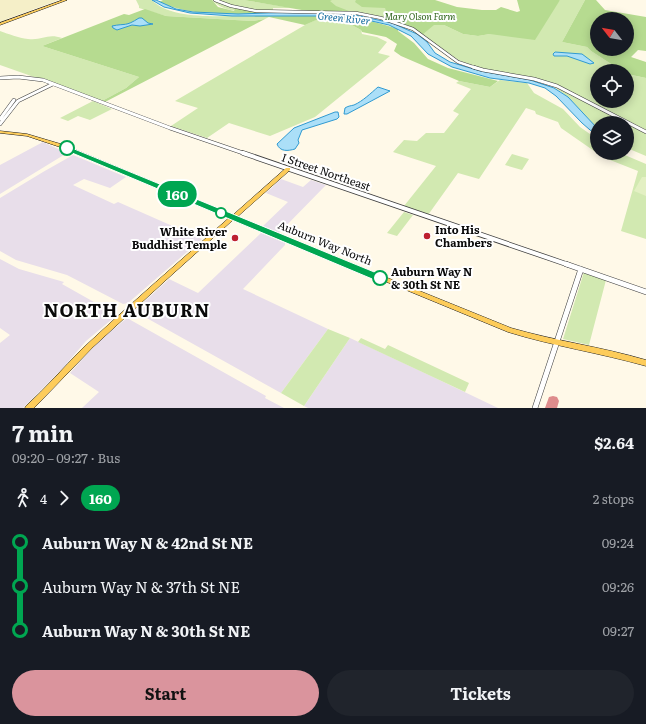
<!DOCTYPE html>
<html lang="en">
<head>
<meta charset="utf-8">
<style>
	:root { --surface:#171b24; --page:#20242c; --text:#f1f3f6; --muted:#9ea1a6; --accent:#da949d }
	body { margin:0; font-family:Literata,serif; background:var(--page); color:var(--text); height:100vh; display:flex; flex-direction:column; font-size:15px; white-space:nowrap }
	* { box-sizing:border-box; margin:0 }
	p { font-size:13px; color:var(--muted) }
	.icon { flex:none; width:22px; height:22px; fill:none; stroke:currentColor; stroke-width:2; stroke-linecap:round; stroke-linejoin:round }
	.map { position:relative; height:408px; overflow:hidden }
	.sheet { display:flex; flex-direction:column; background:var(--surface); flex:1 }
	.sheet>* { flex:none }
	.badge { padding:0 8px; border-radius:13px; font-size:14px; line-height:26px }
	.needle { width:26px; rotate:301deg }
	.buttons { position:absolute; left:590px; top:12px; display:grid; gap:8px }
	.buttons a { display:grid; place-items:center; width:44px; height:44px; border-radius:50%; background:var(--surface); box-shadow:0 2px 10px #0003; font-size:20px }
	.map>.badge { position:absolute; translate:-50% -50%; box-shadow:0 0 0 2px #fff }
	.legs { display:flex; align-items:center; gap:6px; height:44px; padding:0 12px; font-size:13px }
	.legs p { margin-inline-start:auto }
	.overview { display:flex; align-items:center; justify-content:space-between; height:68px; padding:0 12px }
	h1 { font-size:22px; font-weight:700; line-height:30px }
	.cta { display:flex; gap:8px; margin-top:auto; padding:8px 12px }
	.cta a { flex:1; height:46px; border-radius:24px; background:var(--accent); color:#111; font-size:16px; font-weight:700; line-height:46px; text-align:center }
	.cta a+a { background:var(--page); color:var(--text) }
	ul { padding:0 12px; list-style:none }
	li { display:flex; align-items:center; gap:14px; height:44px; font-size:15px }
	li i { display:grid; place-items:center; width:6px; height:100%; margin:0 5px; background:currentColor }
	li i::after { content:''; width:10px; height:10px; margin:-5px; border:3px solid; border-radius:50%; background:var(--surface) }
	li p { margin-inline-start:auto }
	li:first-child i { background:linear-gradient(#0000 50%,currentColor 0) }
	li:last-child i { background:linear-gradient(currentColor 50%,#0000 0) }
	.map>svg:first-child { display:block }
	.industrial { fill:#e8deea }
	.farmland { fill:#f5efc8 }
	.green { fill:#d2e9b1 }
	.forest { fill:#b6db90; fill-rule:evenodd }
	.pitch { fill:#e3f0c3 }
	.water { fill:#abdff8; stroke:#309ad1 }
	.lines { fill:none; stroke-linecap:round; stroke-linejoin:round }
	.taxiway { fill:#de8c8c; fill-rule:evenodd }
	.minor-far3-casing { stroke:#3d3d3d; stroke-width:3.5 }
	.minor-far2-casing { stroke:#3d3d3d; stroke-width:4 }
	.minor-far1-casing { stroke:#3d3d3d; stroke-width:5.5 }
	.minor-casing { stroke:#3d3d3d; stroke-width:6 }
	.major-casing { stroke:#1b1b1b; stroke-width:1 }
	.minor-far3 { stroke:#fff; stroke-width:2.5 }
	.minor-far2 { stroke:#fff; stroke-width:3 }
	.minor-far1 { stroke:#fff; stroke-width:4 }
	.minor { stroke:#fff; stroke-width:5 }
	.major { fill:#fdcc5a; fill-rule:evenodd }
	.line-1 { fill:#00a651; stroke:#fff }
	.stop-1-dot { fill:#fff; stroke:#00a651; stroke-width:2 }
	.poi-dot { fill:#bd1f30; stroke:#fff; stroke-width:1.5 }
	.labels { text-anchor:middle; stroke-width:4; stroke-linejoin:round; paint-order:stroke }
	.far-park-label { font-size:9px; font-style:italic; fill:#2d631a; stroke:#fff }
	.far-water-label { font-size:10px; font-style:italic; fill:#11699e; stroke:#fff }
	.street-label { font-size:11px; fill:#0a0a0a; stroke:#fff }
	.poi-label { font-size:11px; font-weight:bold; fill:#0a0a0a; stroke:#fff; text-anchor:start }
	.stop-label { font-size:11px; font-weight:bold; fill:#0a0a0a; stroke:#fff; text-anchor:start }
	.near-district-label { font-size:18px; font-weight:bold; letter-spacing:1px; fill:#0a0a0a; stroke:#fff }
</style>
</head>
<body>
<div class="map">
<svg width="646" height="408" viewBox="0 0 646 408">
	<rect width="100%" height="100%" fill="#fff9e8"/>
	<!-- industrial -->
	<path class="industrial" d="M43,142L67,153L0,194V165Z
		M73,155L126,177L110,188L84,179L73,185L114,204L118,202L202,239L128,303L123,304L67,275L16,260L0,251V198L43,172Z
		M281,179L303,187L311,180L326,185L279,233L263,226L288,202L266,193Z
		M261,233L285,243V245L243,289L328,329L281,393L134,311L169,279L198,293Z
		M0,259L19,269L64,282L62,284L117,315L86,341L62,369L23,408H0V343L10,335L0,328Z
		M127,318L266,396L265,398L284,408H82L99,392L70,373L98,342Z
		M350,338L431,376L498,408H308L304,406Z"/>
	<!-- farmland -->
	<path class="farmland" d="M0,0H59L7,19L10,20L0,24Z"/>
	<!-- green -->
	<path class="green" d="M136,0H152C171,21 227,16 257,15L255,17H269L265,19L252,21L166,16L139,8V6Z
		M212,0H243L292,8H273V10C253,11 227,16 212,0Z
		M315,0H402L444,25L463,34L478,36L490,34L558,2L560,0H585L562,42L587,47L591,51L622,71H597V101H627V74L646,78V130L558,85L534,78L484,69L460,61L413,28L365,13L305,10Z
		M329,19L348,23L361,30L362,34L377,37L387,42L378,53L390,56L315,117L270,136L229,123L207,138L171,126L198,108L175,101L305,25L315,20Z
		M0,31C9,34 18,38 28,39C42,41 47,33 62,38L42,46L139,77L126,88L102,101L0,65Z
		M500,80L527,83L534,93L563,109L580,127L597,139V153L561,128L558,122L536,114L535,111L526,108L479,179L458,173L428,215L404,206L436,166L393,152L404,140L417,141L426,133H444L459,114L453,111L471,89L456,83L459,81L490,87Z
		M550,84L567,91L626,123H597V128L568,97Z
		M93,101L112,109L90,120L78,116L68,121L60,118Z
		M627,124L646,133V156L627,148Z
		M597,153H620L646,164V239L621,231L638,171L605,158Z
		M512,154L529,159L522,170L505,165Z
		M404,212L413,215L397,236L387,233Z
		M584,272L606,280L589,345L563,339Z
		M328,329L350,338L304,406L281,393Z
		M361,338L385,349L388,345L469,383L465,392L358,342Z"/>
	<!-- forest -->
	<path class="forest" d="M163,0H212L218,7L234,11L237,6L255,10L285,13C245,14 198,19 159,2Z
		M243,0H332L330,1L336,6L349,11L347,14C312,14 277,5 243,0Z
		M356,0H435L457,7L482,10H496L501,7L517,12L520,11L517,0H560L535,40L490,34L478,36L463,34L444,25H434L422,35L398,24L381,18L387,14L385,8L362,7L355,2Z
		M585,0H596L605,10L646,17V51L638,50L631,57L646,62V78L627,74V71H622L591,51L587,47L562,42ZM597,19H627V49H597Z
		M145,9L166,16L252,21L265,19L105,102L102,101L126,88L139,77L42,46L124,14L129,15Z
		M257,15C304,14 353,13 398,29V31L414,43L428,59L448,68L498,81L490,87L459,81L401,56L394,51L397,44L386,37L362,32L361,30L348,23L329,19L316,20L305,25L269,17H254Z"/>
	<!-- pitch -->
	<path class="pitch" d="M642,177H646V196L634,191Z"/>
	<!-- water -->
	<path class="water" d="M152,0H156L176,9L193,12L238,14L296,12L350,14L392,23L417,34L427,42L435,53L450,62L480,71L530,80L554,88L568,97L597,128V136L582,123L556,96L545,88L529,83L490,78L452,67L428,54L411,36L389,25L363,19L337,16H232L190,13L164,7Z
		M139,18H142L148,23L153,24L140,26L132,25L117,30L113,28L112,26C126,23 125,27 139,18Z
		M555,52L582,54L594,63L590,64L567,56H554L553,54Z
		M378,87L390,91L347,114H344L345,108C348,106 350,106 354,105C363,101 371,93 378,87Z
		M335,112H338L339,117L337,119L302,130L298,140L299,143L295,149C288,151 280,152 277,144L294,128Z"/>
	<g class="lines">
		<!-- taxiway -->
		<path class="taxiway" d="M553,396L557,397L559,401L557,408H545L549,397Z"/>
		<defs>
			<path id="minor-far3" d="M215,0L231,6L256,11L356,13L381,18L413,29L458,62L476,68"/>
			<path id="minor-far2" d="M473,67L483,70L534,79L557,86L646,132
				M0,78L18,77L43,80L170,128L246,154
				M0,119L14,100
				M0,124L18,101L53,84"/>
			<path id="minor-far1" d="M243,153L569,265"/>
			<path id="minor" d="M566,264L646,292
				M535,408L581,269"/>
			<path id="major" d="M63,0H67L0,25V23Z
				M0,131L27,134L64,145L233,215L286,168H290V170L237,217L511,328C556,341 602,347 646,360V366C600,353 553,346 508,332L234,219L166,280L93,347L34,408H25L26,406C46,388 63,368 82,349C130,304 180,261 230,217L60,147L27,136L0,133Z"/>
		</defs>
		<!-- minor-far3 casing -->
		<use href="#minor-far3" class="minor-far3-casing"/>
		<!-- minor-far2 casing -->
		<use href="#minor-far2" class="minor-far2-casing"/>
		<!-- minor-far1 casing -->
		<use href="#minor-far1" class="minor-far1-casing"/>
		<!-- minor casing -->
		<use href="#minor" class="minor-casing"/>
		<!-- major casing -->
		<use href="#major" class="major-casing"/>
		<!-- minor-far3 -->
		<use href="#minor-far3" class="minor-far3"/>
		<!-- minor-far2 -->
		<use href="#minor-far2" class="minor-far2"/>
		<!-- minor-far1 -->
		<use href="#minor-far1" class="minor-far1"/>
		<!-- minor -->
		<use href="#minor" class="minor"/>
		<!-- major -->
		<use href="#major" class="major"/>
	</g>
	<!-- line-1 -->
	<path class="line-1" d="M67,146L384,276L385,278L380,281H377L65,150L64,148Z"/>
	<!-- markers -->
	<g class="stop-1-dot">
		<circle cx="67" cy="148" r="7"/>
		<circle cx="221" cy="213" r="5"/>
		<circle cx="380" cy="278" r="7"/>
	</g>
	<g class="poi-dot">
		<circle cx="427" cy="236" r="4"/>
		<circle cx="235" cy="238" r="4"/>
	</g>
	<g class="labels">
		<!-- far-park labels -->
		<g class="far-park-label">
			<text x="420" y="20">Mary Olson Farm</text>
		</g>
		<!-- far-water labels -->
		<g class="far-water-label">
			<text transform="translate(344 18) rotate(6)" y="4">Green River</text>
		</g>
		<!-- street labels -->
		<g class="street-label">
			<text transform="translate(326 172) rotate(19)" y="4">I Street Northeast</text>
			<text transform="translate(325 243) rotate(22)" y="4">Auburn Way North</text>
		</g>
		<!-- poi labels -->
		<g class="poi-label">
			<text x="435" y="234">Into His<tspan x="435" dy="13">Chambers</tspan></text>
			<text x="227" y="236" text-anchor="end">White River<tspan x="227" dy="13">Buddhist Temple</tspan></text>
		</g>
		<!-- stop labels -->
		<g class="stop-label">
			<text x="391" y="276">Auburn Way N<tspan x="391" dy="13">&amp; 30th St NE</tspan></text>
		</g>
		<!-- near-district labels -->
		<g class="near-district-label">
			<text x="127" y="317">NORTH AUBURN</text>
		</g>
	</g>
</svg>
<div class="buttons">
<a><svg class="needle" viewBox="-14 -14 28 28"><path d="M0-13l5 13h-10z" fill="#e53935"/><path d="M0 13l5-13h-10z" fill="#9ea1a6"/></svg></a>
<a><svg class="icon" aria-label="locate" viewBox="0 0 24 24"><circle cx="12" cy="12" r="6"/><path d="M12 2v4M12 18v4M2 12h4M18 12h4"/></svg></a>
<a><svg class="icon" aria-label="layers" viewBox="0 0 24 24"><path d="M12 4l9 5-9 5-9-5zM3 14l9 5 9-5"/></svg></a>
</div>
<b class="badge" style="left:177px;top:194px;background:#00a651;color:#fff">160</b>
</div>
<section class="sheet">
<div class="overview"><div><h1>7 min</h1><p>09:20 – 09:27 · Bus</p></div><b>$2.64</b></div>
<div class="legs"><svg class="icon" aria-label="walk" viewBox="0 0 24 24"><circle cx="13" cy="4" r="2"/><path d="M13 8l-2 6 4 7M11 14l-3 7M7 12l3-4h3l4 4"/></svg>4<svg class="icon" aria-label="forward" viewBox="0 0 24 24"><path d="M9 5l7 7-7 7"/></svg><b class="badge" style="background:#00a651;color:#fff">160</b><p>2 stops</p></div>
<ul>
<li><i style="color:#00a651"></i><b>Auburn Way N &amp; 42nd St NE</b><p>09:24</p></li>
<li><i style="color:#00a651"></i><span>Auburn Way N &amp; 37th St NE</span><p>09:26</p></li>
<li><i style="color:#00a651"></i><b>Auburn Way N &amp; 30th St NE</b><p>09:27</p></li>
</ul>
<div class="cta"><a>Start</a><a>Tickets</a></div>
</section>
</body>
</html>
